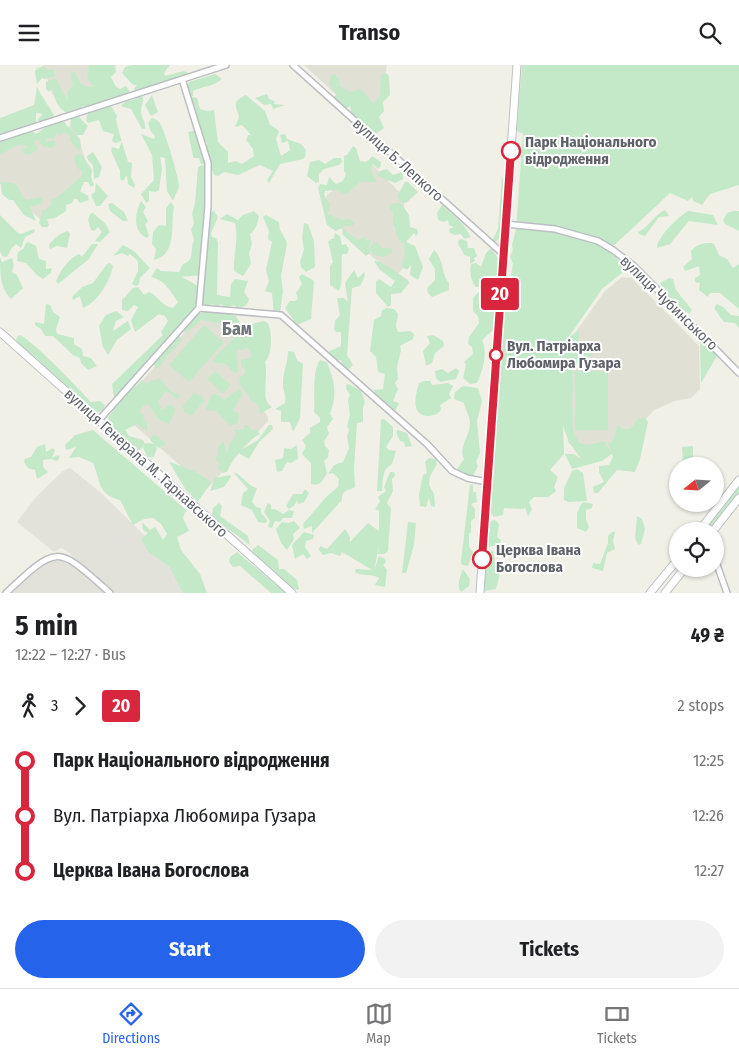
<!DOCTYPE html>
<html lang="en">
<head>
<meta charset="utf-8">
<style>
	:root { --surface:#fff; --page:#f2f2f2; --text:#202124; --muted:#757577; --line:#e0e0e0; --accent:#2563eb }
	body { margin:0; font-family:"Fira Sans Condensed",sans-serif; background:var(--page); color:var(--text); height:100vh; display:flex; flex-direction:column; font-size:19px; white-space:nowrap }
	* { box-sizing:border-box; margin:0 }
	p { font-size:16px; color:var(--muted) }
	.icon { flex:none; width:28px; height:28px; fill:none; stroke:currentColor; stroke-width:2; stroke-linecap:round; stroke-linejoin:round }
	.map { position:relative; height:528px; overflow:hidden }
	.sheet { display:flex; flex-direction:column; background:var(--surface); flex:1 }
	.sheet>* { flex:none }
	.badge { padding:0 10px; border-radius:4px; font-size:18px; line-height:32px }
	.needle { width:32px; rotate:252deg }
	.buttons { position:absolute; left:669px; top:392px; display:grid; gap:10px }
	.buttons a { display:grid; place-items:center; width:55px; height:55px; border-radius:50%; background:var(--surface); box-shadow:0 1px 4px #0004; font-size:25px }
	.map>.badge { position:absolute; translate:-50% -50%; box-shadow:0 0 0 2px #fff }
	.legs { display:flex; align-items:center; gap:8px; height:55px; padding:0 15px; font-size:16px }
	.legs p { margin-inline-start:auto }
	.head { display:flex; align-items:center; justify-content:space-between; height:85px; padding:0 15px }
	h1 { font-size:28px; font-weight:700; line-height:38px }
	.button { display:flex; gap:10px; margin-top:auto; padding:10px 15px }
	.button a { flex:1; height:58px; border-radius:30px; background:var(--accent); color:#fff; font-size:20px; font-weight:700; line-height:58px; text-align:center }
	.button a+a { background:var(--page); color:var(--text) }
	ul { padding:0 15px; list-style:none }
	li { display:flex; align-items:center; gap:18px; height:55px; font-size:19px }
	li i { display:grid; place-items:center; width:8px; height:100%; margin:0 6px; background:currentColor }
	li i::after { content:''; width:12px; height:12px; margin:-6px; border:4px solid; border-radius:50%; background:var(--surface) }
	li p { margin-inline-start:auto }
	li:first-child i { background:linear-gradient(#0000 50%,currentColor 0) }
	li:last-child i { background:linear-gradient(currentColor 50%,#0000 0) }
	header { display:flex; justify-content:space-between; align-items:center; height:65px; padding:0 15px; background:var(--surface); font-size:22px; font-weight:700 }
	.menu { display:flex; justify-content:space-around; align-items:center; height:70px; border-top:1px solid var(--line); background:var(--surface); font-size:14px; color:var(--muted) }
	.menu a { display:grid; justify-items:center; gap:2px }
	.menu .current { color:var(--accent) }
	.map>svg:first-child { display:block }
	.industrial { fill:#e2e2db }
	.education { fill:#e1e0d5 }
	.green { fill:#c3e9c8 }
	.lines { fill:none; stroke-linecap:round; stroke-linejoin:round }
	.minor-casing { stroke:#bcbec3; stroke-width:8 }
	.secondary-casing { stroke:#bcbfc5; stroke-width:9 }
	.minor { stroke:#fff; stroke-width:5 }
	.secondary { stroke:#fff; stroke-width:7 }
	.line-1-casing { stroke:#fff; stroke-width:11 }
	.line-1 { stroke:#d7263d; stroke-width:8 }
	.stop-1-dot { fill:#fff; stroke:#d7263d; stroke-width:2.5 }
	.labels { text-anchor:middle; stroke-width:4; stroke-linejoin:round; paint-order:stroke }
	.stop-label { font-size:15px; font-weight:bold; fill:#5e6268; stroke:#fff; text-anchor:start }
	.street-label { font-size:15px; fill:#5e6268; stroke:#fff }
	.quarter-label { font-size:18px; font-weight:bold; fill:#6f747a; stroke:#fff }
</style>
</head>
<body>
<header><svg class="icon" aria-label="menu" viewBox="0 0 24 24"><path d="M4 6h16M4 12h16M4 18h16"/></svg>Transo<svg class="icon" aria-label="search" viewBox="0 0 24 24"><circle cx="10" cy="10" r="6"/><path d="M15 15l6 6"/></svg></header>
<div class="map">
<svg width="739" height="528" viewBox="0 0 739 528">
	<rect width="100%" height="100%" fill="#f1f0e7"/>
	<!-- industrial -->
	<path class="industrial" d="M70,403L100,427L146,472L188,521L189,528H115L67,486L61,483L54,487L17,457L37,431L63,406Z
		M59,495L75,502L104,528H9L33,505L41,500Z"/>
	<!-- education -->
	<path class="education" d="M43,0H104L113,25L66,41L52,29Z
		M304,0H387L376,65L331,25Z
		M74,60L90,109L40,154L0,119V83Z
		M368,95L405,133L403,151L393,163L418,188L395,212L329,153L326,131Z
		M622,212L632,213L699,281L700,324L691,333L675,336L654,345L618,386L588,397L568,377L565,282L605,226Z
		M198,252L256,261L250,326L268,352V356L207,424L117,345Z"/>
	<!-- green -->
	<path class="green" d="M89,0H115L116,7L111,12L116,22L120,24L126,21L130,27L90,42L83,41L71,49C57,45 54,34 53,22L49,27L46,24V17L56,13C59,21 64,30 68,35L67,28L73,20L71,9L74,6L81,19L88,22L94,21L87,14Z
		M131,0H170L164,8L165,11L184,6L188,8L182,13L136,27L134,24L137,20H133L122,8L125,2Z
		M522,0H739V120L710,129L702,140L693,136L692,132L688,136L670,128L608,186L628,203L602,224L568,273L579,265L578,285L581,287L591,286L592,290L586,294H581L573,306L572,337L573,365L579,378L589,380L604,376L612,389L602,396L572,404L565,389H574L581,394L569,377L563,361L564,389L550,405L558,412L554,422L556,426L548,432H534L529,437L532,444L528,452L525,442L524,444L504,443L503,450L494,452L488,444L503,230L505,224L512,223L510,215L513,199L510,191L513,185L512,180L516,164L523,68L518,67L517,64Z
		M43,1L48,5L54,4L55,11L45,14L42,13L37,19L35,7L36,4Z
		M386,8L389,11L390,30L383,37L384,46L379,52L384,63L373,71L350,50L351,41L344,44L336,37L334,31L337,30L329,19L331,10L334,9L339,14L340,21L350,27L361,24L373,38L380,32L381,10Z
		M215,9L222,14C214,22 202,21 193,26V31L191,32C187,27 187,22 189,17Z
		M37,22C42,32 48,40 54,50L53,53L39,58L38,54L43,49L36,48V59L0,71V53L34,40Z
		M267,29L269,34L275,36L274,39L285,40L273,44L271,39L264,40L255,33Z
		M152,30L158,47L151,51L145,40Z
		M246,30L265,46L270,60L277,64L279,67L276,74L281,91L290,85L288,76L282,78L280,70L285,69L287,74L301,79L306,85L305,92L303,94L280,99L269,118L267,115L273,106L260,100L238,110L224,107L218,111L214,110L206,89L207,78L203,74L190,35L193,32L197,33L200,44L207,46L214,45L218,77L228,87V98L236,96L242,99L254,91L253,84L246,75L248,70H251L242,60L235,62L239,52C237,42 230,37 246,30Z
		M140,31L143,32C144,38 141,40 141,46C141,52 146,57 145,64H142L131,44L121,41L126,36L133,35Z
		M107,41H111L117,51L116,54C119,69 124,83 128,97L132,98L131,112L135,120L134,123L128,119L127,110L123,116L120,114V106L111,86L112,82L119,84L122,76L115,78L112,76L114,69L103,66L99,55L88,58L86,55C88,43 97,42 107,41Z
		M78,51L88,61L83,70H77L70,61L71,53Z
		M152,53C156,54 159,56 161,60C165,67 180,116 179,122C178,126 174,131 173,136L167,126L165,93L160,92L162,103L159,125L156,127L149,126V136L146,138L141,129L154,115L152,90L141,69L154,74L155,71L150,65L148,58Z
		M60,56L66,58V60L80,74L81,82L79,86L70,76V71L64,67L61,70L57,68L53,74L47,73L46,76H54L56,80L52,83L42,81L38,74L34,77L38,84L30,90L25,89L22,86L27,81L18,80L0,90V76L9,71L16,72L23,65H31L36,69C44,63 51,58 60,56Z
		M193,66H195L205,99H201L199,93H194L193,91L188,67Z
		M353,81L356,83L360,96L367,97L372,91L381,97V101L378,104L373,99C368,107 375,110 377,117H360L347,129L333,125L325,126L324,130L330,139L328,149L342,155L349,154L355,158L352,161H345L336,166L327,160L318,123L320,119L327,120L329,112L336,119L343,116L346,109L344,106V91L347,90Z
		M93,87L102,102L99,112L94,114L93,100L88,95L87,91Z
		M77,89L82,90L92,105L91,112L94,120L91,122L88,117H84L80,126L88,131L89,135L80,138L77,134H74L72,138L66,140V146L55,153L47,154L49,160L47,162H42L39,158L42,146L51,141L52,134C60,132 73,118 81,112L82,106L76,102L74,94Z
		M334,93H341L342,97L339,100L324,104L319,109V117L316,118L307,111L310,97L319,95L325,99Z
		M203,100L206,101V126L213,127L206,131L204,147L207,149L214,146L218,152L211,168L212,172L216,173L218,178L217,230L230,232L231,219L235,214L248,216L244,227L249,234C248,240 244,242 237,243L234,240L226,243L221,239L217,242L212,239L206,241L201,237L204,160L200,210L182,212L200,222C197,246 189,250 175,268L182,273C177,285 165,289 160,302L157,303L154,300L157,294L130,319H126L118,334L114,333L112,319L163,270L161,267L168,256L165,251L159,249L135,267L131,255L138,242L134,240L128,246L122,245V235L133,223L138,222L144,230L149,227C158,231 163,242 173,243L178,237C170,226 165,215 151,212L157,203L161,206L179,207L183,199C196,194 189,186 194,175L191,165L194,158L192,149L195,138L198,102Z
		M387,104L393,110L402,107L403,114L395,118L377,111L380,106Z
		M502,112L504,116L500,168L499,174L495,177L492,176L498,164Z
		M0,113L1,117C25,119 13,120 26,135L43,132L41,139L30,142L36,156L24,150L13,135H9L2,129Z
		M405,117H408L418,127L406,138L399,136L397,131Z
		M96,118L108,131L100,141H96L91,130L95,127Z
		M141,136L146,142L143,147L148,156L145,159L149,171L147,173C132,167 135,147 141,136Z
		M171,137L174,142C170,160 178,189 154,195L156,184L152,179L153,167L159,160L166,161V143Z
		M400,137L409,150L410,162L417,164L418,168L416,171L414,168L406,177L415,181L423,202L418,215L410,210L411,200L407,205L401,201L405,191L404,178L400,177L393,160V146L389,143V140Z
		M112,138L124,147L128,156H123L110,146L108,139Z
		M442,140L463,159L471,172L464,174L461,169L455,170L450,168L449,164L454,162L449,160L448,155L444,157L438,155L437,148Z
		M665,145L669,151L659,152L645,171L639,169L638,167C649,162 654,150 665,145Z
		M254,146L259,151C258,157 256,165 250,169L252,179L249,189L251,199L243,211L234,206C233,189 239,175 235,158L220,154L227,149L238,155L243,150Z
		M688,146L713,150L718,160L689,156L670,179L657,183C657,172 678,152 688,146Z
		M734,146H739V166L725,159L723,155L727,148Z
		M93,148L105,158L110,167L100,177L95,176L102,167L98,162L94,166L91,165L88,155L90,149Z
		M0,150L18,168L21,169L34,164L35,167L25,172L21,183L16,179L11,184L7,192L2,191L0,186Z
		M266,150L279,157C279,169 286,171 287,179L281,211L283,226L280,249L274,250L272,228L265,226L269,216L266,205L272,177L268,174L269,166L263,152Z
		M304,158L308,159L314,176L315,202L306,207L301,202L300,197L304,184L302,173Z
		M343,164L358,175L367,171L365,176L371,175L369,180L370,188L366,191L342,169Z
		M68,166L70,169L67,183L57,181L50,184L49,180C54,173 60,168 68,166Z
		M335,168L340,171L342,180L346,179L349,185L347,189H342C341,199 343,219 339,226L330,220V201L333,197L328,176L334,173Z
		M461,174L467,176L468,183H474L477,191L474,193L475,196L470,199V192L464,190C463,184 458,182 458,176Z
		M28,177L36,181L39,194L46,196V204L52,203L51,208L43,214L37,210L26,198L17,196L18,187L23,184L26,178Z
		M377,177L382,183H392V187L384,192L374,190L370,183L372,179Z
		M712,178L714,179L719,190L727,194L733,203L739,199V244L720,228H710L708,232L699,225L700,218L695,217V213L700,210L699,201L685,206L683,202L692,194L691,186C697,179 702,178 712,178Z
		M92,179H98L89,194L58,219L56,216C60,206 69,193 79,189L82,192Z
		M123,180L134,186L150,203L140,213L139,219L136,221L132,219L138,206V196L130,189L128,191L122,188L113,191Z
		M491,183L498,193L493,265L482,275C488,288 483,305 477,318L470,319L463,313L466,300L464,297L473,289L472,282L468,279L469,272L479,258L478,251L473,246V233L483,222H476C471,216 469,206 471,199L476,198L481,202L486,188Z
		M434,185C444,194 441,209 449,218V225L432,232L428,228L427,223L435,215V204L429,194Z
		M0,192L2,197L12,193L14,200L12,207L17,210L23,223L11,234C0,223 0,208 0,192Z
		M374,196C385,196 399,210 408,215L409,218L401,228L391,229V240L388,242L376,228V217L379,214L391,222L395,216L380,205Z
		M110,198L113,201C110,216 98,237 83,243L80,231L73,235L72,232L82,222L93,218L107,199Z
		M354,205L358,213L364,207L365,211L360,221L352,223L347,290L353,300L348,305L342,299L341,295H333L327,290L330,286L341,281V267H336L334,264L335,256L340,250L337,233H344L348,237L345,218Z
		M302,209L314,216L311,254L297,260L285,243L290,236H295L298,234L296,228L302,219L299,212Z
		M669,213L673,214L676,225L692,245L689,249L672,236L660,218Z
		M46,239L50,240L53,247L60,252L56,264L57,269L74,273V279L82,284L83,291L91,293L97,301L88,305L81,298L80,293L73,290L53,271H45L41,264L35,260V257L44,259Z
		M717,239L723,242L731,250L739,251V263L735,258L724,257L714,243Z
		M387,243L394,244L398,249L396,261L398,267L410,266L414,269L413,274L400,281L401,285L397,302L398,314L395,318L398,324L393,336L399,338L396,345H393L374,331V325L383,324L385,309L378,307L376,292L370,286L374,255L381,251L382,245Z
		M209,245L236,251L240,258L251,259L264,256L268,258C272,268 273,288 265,297C268,306 263,330 267,336C268,339 270,340 272,342L260,349L258,340L250,335V332L241,322L239,313L245,309V304L241,301V295L250,293L251,288L247,283L243,285L237,284L238,308L233,307L226,299L214,298L213,294L232,275L234,268L219,258L201,255L186,268L183,266L198,249Z
		M116,246L124,252L116,256L113,266L128,256L131,264L117,275L108,290L103,282L99,261L106,250Z
		M692,259L717,291L701,318L700,278L687,260Z
		M204,260L224,277L189,317L169,300Z
		M19,270C30,272 80,325 91,337L100,336L105,340L103,345L96,348L52,308L44,304C41,291 22,287 16,274Z
		M433,270L443,276L444,281L435,288L432,298L426,301L423,286L430,278L427,271Z
		M288,286L294,287L297,295L303,299L300,353L293,367L290,357H281V346L275,344L285,338C287,330 282,325 283,318C283,306 288,298 288,286Z
		M320,295L327,297C334,315 338,328 330,349L333,354L327,362L329,369L324,376L325,381L329,385L328,392L324,396L327,408C323,415 320,422 311,419V398L302,389L306,381L302,375L310,368V363L320,357V353L314,347C315,335 312,304 320,295Z
		M456,303L459,306L456,314L440,317L436,313L435,306L442,304L448,308Z
		M215,306L231,320L223,329L207,314Z
		M575,306H608V365H575Z
		M159,313L173,328L181,330L176,334L170,328L165,327L158,337L162,345L170,340L174,341L175,346L169,359L158,354L149,340H145L139,345L142,349L145,348L143,352L147,359V366L137,359L125,365L129,371L143,375L145,379L140,385L121,371L107,354L121,335L142,315L146,319Z
		M424,316H430L432,320L448,318L453,321L449,329L451,333L440,340L441,345C435,353 418,354 416,342C414,335 417,325 419,318Z
		M349,319L361,326L365,337L363,343V357L357,358L354,404L355,422C348,426 342,424 342,435L312,468V461L304,464L303,459L327,431L338,422L339,414L333,408L328,409L334,400L343,397L349,383L347,371L349,365L347,361L350,350L348,335L350,330L346,324V320Z
		M463,321L478,323L482,336L477,356L480,388L476,397L478,401L472,413L457,404L464,394C458,382 470,371 470,358C470,351 465,345 464,338L454,334L455,327Z
		M240,323L242,330L233,345L239,349L238,357L235,360H230L216,346L207,345L206,343L212,329L218,330L224,335Z
		M194,328L203,332L204,336L191,351L184,347L183,341Z
		M639,353H645L648,357L640,394L635,407L617,405L598,428H594L593,422L604,417L599,407V401L609,400L613,392L608,378L612,377L618,360L623,364H630Z
		M384,354L393,362V371L386,382L389,385L396,386L392,399L385,405L383,412L382,426H377L381,355Z
		M244,360L249,361L252,366L256,364L260,369C244,377 234,392 227,407L223,408L218,404L219,398L215,393L218,390V383L222,377L224,378L227,388L228,382L236,369L234,365L244,364Z
		M269,360H272L273,364L259,377L249,394L240,389L239,386L258,375Z
		M93,365L186,445L183,453L189,466L177,472L181,485L200,509L207,528H183L169,501L148,487L141,474L148,468L143,465L142,457L150,465L155,462L163,475L167,469L161,459L153,453L144,454L133,460L120,435C97,429 101,417 93,398L79,392L69,393L76,382L66,385L65,380L75,370Z
		M398,365L407,368L412,381L405,382L404,377L400,376L396,367Z
		M153,370L157,371L166,379L159,383L155,380L157,383L154,392H147L143,382L146,378L154,379L150,375Z
		M45,379L46,387L53,383L55,385L52,393L58,390L60,392L57,396L51,394L43,395V402L48,407L37,414L35,405L28,403L24,397L25,394L31,392L37,382Z
		M297,380L298,394L291,398L287,397L282,406L277,407L275,395L283,393L284,383L291,384Z
		M693,381V401H683L682,382Z
		M429,393L436,394L437,399L430,411L429,420L434,429L435,442L431,441L429,433L426,442L420,441L419,430L423,410L427,408L425,397Z
		M169,397C184,402 198,406 211,417L198,437L186,425Z
		M577,404L583,408L587,436L569,437L564,435V423L572,406Z
		M233,407C242,409 248,422 257,423L252,437L256,442L261,443V448L267,455L266,458L258,457L252,445L241,440L243,428L248,424Z
		M390,407H394L395,411L392,414L393,426L387,438L391,443L388,486L384,489H378L379,481L374,506L379,491L385,494L386,497L383,500L387,505L385,522L375,520L379,513C371,508 362,512 355,507L356,504L372,505L342,487L340,491L331,488L323,490L319,485L320,481L327,484L345,464L350,472V477L368,458L379,466V446L375,444L380,437L378,432L386,426L384,422Z
		M230,410L231,412L224,422L210,426L215,413Z
		M470,419L473,420V427H476L477,437L471,439L475,444V453L471,456V467L469,469V482L473,487L468,501L462,500L461,497Z
		M739,419V430L709,466H703Z
		M305,424L309,428L304,437L299,439L296,436L295,440L289,444L286,441L293,429H302Z
		M584,437L593,439L592,443L586,445V454L589,462L586,467L577,463V448L581,439Z
		M219,438L222,441L220,451L248,471L250,480L212,452L213,443Z
		M268,438L271,440V444H275L283,449L289,445L294,446L292,453H283L280,457L275,456L272,463L268,462L270,456L264,447Z
		M637,451L642,454L645,464L641,479L638,480L635,473Z
		M495,455L499,459L497,472L501,475L500,479L489,482C484,475 487,463 491,456Z
		M294,456L300,463L293,469L294,474L287,485L281,478L276,464L282,457L288,458Z
		M408,457L416,458L414,480L406,508H402Z
		M304,467L314,470L313,474L306,476L305,482L311,491L307,494L303,489L295,494L292,480Z
		M612,467H615L613,476L615,484L607,488L603,506L592,503L593,498L600,499L608,478V471Z
		M258,480L278,495L279,504H284L297,515L299,524L297,525L286,519L255,490L252,485Z
		M493,485L496,504L500,508L496,524L485,526C478,509 491,503 489,488Z
		M237,487L286,528H271L240,501L233,502L229,497L230,492Z
		M463,504L470,514L469,521L461,527C456,521 460,511 463,504Z"/>
	<g class="lines">
		<defs>
			<path id="minor" d="M293,0L503,189
				M0,73L226,0
				M506,159L555,164L598,176L613,185L634,201L739,308
				M199,243L281,250L427,379L452,406L467,413L487,417
				M99,355L199,243L208,141V98L182,14
				M715,494L727,528
				M6,528C59,478 57,481 110,528"/>
			<path id="secondary" d="M0,267L292,528
				M699,466L739,415
				M713,466L739,433
				M480,528L517,0
				M650,528L678,494
				M665,528L684,504"/>
		</defs>
		<!-- minor casing -->
		<use href="#minor" class="minor-casing"/>
		<!-- secondary casing -->
		<use href="#secondary" class="secondary-casing"/>
		<!-- minor -->
		<use href="#minor" class="minor"/>
		<!-- secondary -->
		<use href="#secondary" class="secondary"/>
	</g>
	<g class="lines">
		<defs>
			<path id="line-1" d="M482,494L511,86"/>
		</defs>
		<!-- line-1 casing -->
		<use href="#line-1" class="line-1-casing"/>
		<!-- line-1 -->
		<use href="#line-1" class="line-1"/>
	</g>
	<!-- markers -->
	<g class="stop-1-dot">
		<circle cx="511" cy="86" r="9"/>
		<circle cx="496" cy="290" r="6"/>
		<circle cx="482" cy="494" r="9"/>
	</g>
	<g class="labels">
		<!-- stop labels -->
		<g class="stop-label">
			<text x="525" y="82">Парк Національного<tspan x="525" dy="17">відродження</tspan></text>
			<text x="507" y="286">Вул. Патріарха<tspan x="507" dy="17">Любомира Гузара</tspan></text>
			<text x="496" y="490">Церква Івана<tspan x="496" dy="17">Богослова</tspan></text>
		</g>
		<!-- street labels -->
		<g class="street-label">
			<text transform="translate(398 95) rotate(42)" y="5">вулиця Б. Лепкого</text>
			<text transform="translate(669 238) rotate(44)" y="5">вулиця Чубинського</text>
			<text transform="translate(146 398) rotate(42)" y="5">вулиця Генерала М. Тарнавського</text>
		</g>
		<!-- quarter labels -->
		<g class="quarter-label">
			<text x="237" y="270">Бам</text>
		</g>
	</g>
</svg>
<div class="buttons">
<a><svg class="needle" viewBox="-14 -14 28 28"><path d="M0-13l5 13h-10z" fill="#e53935"/><path d="M0 13l5-13h-10z" fill="#757577"/></svg></a>
<a><svg class="icon" aria-label="locate" viewBox="0 0 24 24"><circle cx="12" cy="12" r="6"/><path d="M12 2v4M12 18v4M2 12h4M18 12h4"/></svg></a>
</div>
<b class="badge" style="left:500px;top:229px;background:#d7263d;color:#fff">20</b>
</div>
<section class="sheet">
<div class="head"><div><h1>5 min</h1><p>12:22 – 12:27 · Bus</p></div><b>49 ₴</b></div>
<div class="legs"><svg class="icon" aria-label="walk" viewBox="0 0 24 24"><circle cx="13" cy="4" r="2"/><path d="M13 8l-2 6 4 7M11 14l-3 7M7 12l3-4h3l4 4"/></svg>3<svg class="icon" aria-label="forward" viewBox="0 0 24 24"><path d="M9 5l7 7-7 7"/></svg><b class="badge" style="background:#d7263d;color:#fff">20</b><p>2 stops</p></div>
<ul>
<li><i style="color:#d7263d"></i><b>Парк Національного відродження</b><p>12:25</p></li>
<li><i style="color:#d7263d"></i><span>Вул. Патріарха Любомира Гузара</span><p>12:26</p></li>
<li><i style="color:#d7263d"></i><b>Церква Івана Богослова</b><p>12:27</p></li>
</ul>
<div class="button"><a>Start</a><a>Tickets</a></div>
</section>
<nav class="menu">
<a class="current"><svg class="icon" aria-label="directions" viewBox="0 0 24 24"><path d="M12 3l9 9-9 9-9-9zM9 14v-3h6M13 9l2 2-2 2"/></svg>Directions</a>
<a><svg class="icon" aria-label="map" viewBox="0 0 24 24"><path d="M3 6l6-2 6 2 6-2v14l-6 2-6-2-6 2zM9 4v14M15 6v14"/></svg>Map</a>
<a><svg class="icon" aria-label="tickets" viewBox="0 0 24 24"><path d="M3 7h18v10H3zM15 7v10"/></svg>Tickets</a>
</nav>
</body>
</html>
